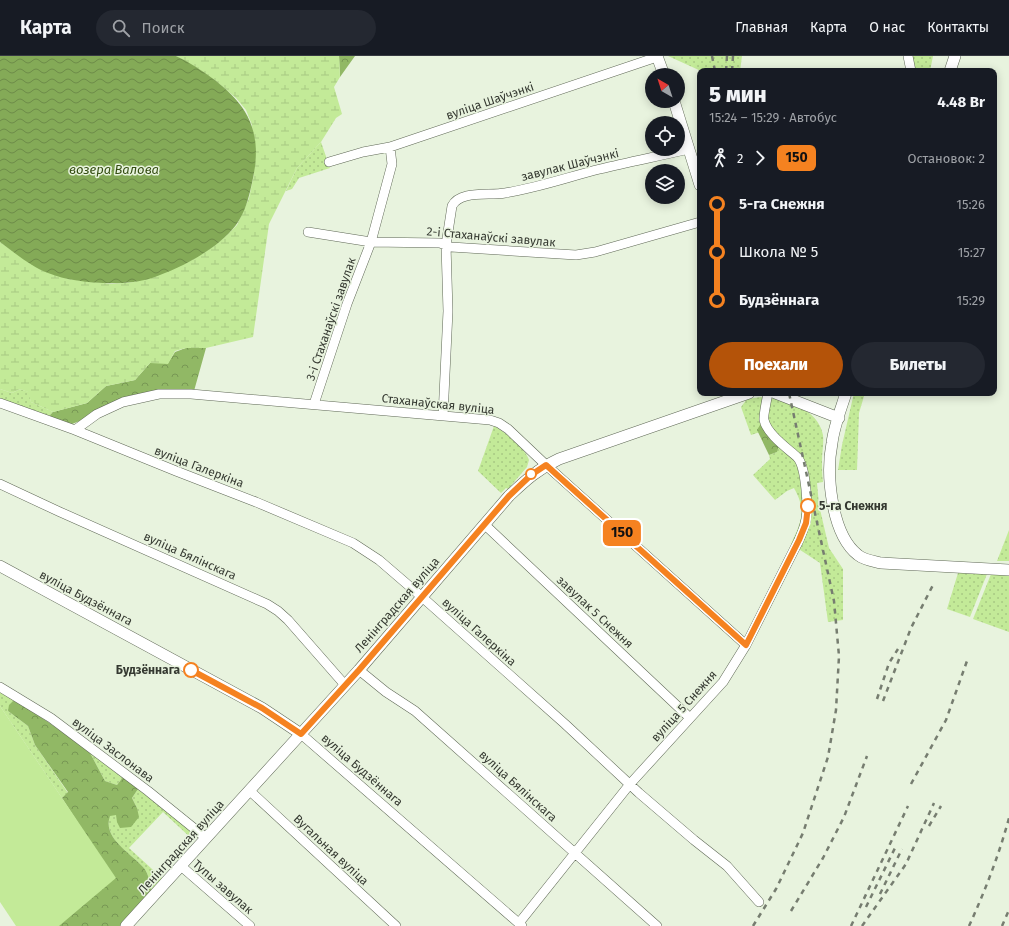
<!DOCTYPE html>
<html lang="ru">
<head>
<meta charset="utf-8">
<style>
	:root { --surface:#171b24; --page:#242831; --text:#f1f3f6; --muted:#9ea1a6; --line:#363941; --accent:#b45309 }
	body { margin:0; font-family:"Fira Sans",sans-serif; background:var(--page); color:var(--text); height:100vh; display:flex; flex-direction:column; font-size:15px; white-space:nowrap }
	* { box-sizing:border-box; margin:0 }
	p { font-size:13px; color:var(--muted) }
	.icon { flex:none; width:22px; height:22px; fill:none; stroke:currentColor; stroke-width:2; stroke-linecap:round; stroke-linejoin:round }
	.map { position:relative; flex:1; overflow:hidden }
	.side { position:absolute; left:697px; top:12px; width:300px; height:328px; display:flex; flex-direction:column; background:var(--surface); border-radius:8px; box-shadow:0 2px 10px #0003 }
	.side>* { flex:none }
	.badge { padding:0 8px; border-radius:6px; font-size:14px; line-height:26px }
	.needle { width:26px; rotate:321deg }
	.controls { position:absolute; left:645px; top:12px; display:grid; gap:8px }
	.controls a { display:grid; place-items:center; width:40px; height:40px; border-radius:50%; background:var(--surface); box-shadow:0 2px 10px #0003; font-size:20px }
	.map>.badge { position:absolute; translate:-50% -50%; box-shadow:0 0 0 2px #fff }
	.legs { display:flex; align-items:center; gap:6px; height:44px; padding:0 12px; font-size:13px }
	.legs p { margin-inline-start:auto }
	.head { display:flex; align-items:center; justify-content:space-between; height:68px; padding:0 12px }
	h1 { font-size:22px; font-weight:800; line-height:30px }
	.button { display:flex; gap:8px; margin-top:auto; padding:8px 12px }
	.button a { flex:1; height:46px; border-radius:24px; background:var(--accent); color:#fff; font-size:16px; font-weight:800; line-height:46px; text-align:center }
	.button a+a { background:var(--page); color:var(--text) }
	ul { padding:0 12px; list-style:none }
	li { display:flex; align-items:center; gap:14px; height:48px; font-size:15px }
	li i { display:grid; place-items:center; width:6px; height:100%; margin:0 5px; background:currentColor }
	li i::after { content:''; width:10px; height:10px; margin:-5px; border:3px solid; border-radius:50%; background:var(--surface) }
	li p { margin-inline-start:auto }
	li:first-child i { background:linear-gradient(#0000 50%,currentColor 0) }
	li:last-child i { background:linear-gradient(currentColor 50%,#0000 0) }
	header { display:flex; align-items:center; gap:24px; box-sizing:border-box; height:56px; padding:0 20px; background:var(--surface); border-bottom:1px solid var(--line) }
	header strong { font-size:19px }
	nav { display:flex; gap:22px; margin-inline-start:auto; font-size:14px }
	.search { width:280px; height:36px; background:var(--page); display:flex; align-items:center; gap:10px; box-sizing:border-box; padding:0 14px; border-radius:22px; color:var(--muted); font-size:15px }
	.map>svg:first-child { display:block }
	.grass { fill:url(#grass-dots) }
	.forest { fill:url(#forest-crowns) }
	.wetland { fill:url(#wetland-marsh) }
	.pitch { fill:#c3ea98 }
	.water { fill:url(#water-waves) }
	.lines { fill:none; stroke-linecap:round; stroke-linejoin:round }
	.minor-casing { stroke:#5f6856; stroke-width:10 }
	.tertiary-casing { stroke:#5f6856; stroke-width:12 }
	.minor { stroke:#fff; stroke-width:9 }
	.tertiary { stroke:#fff; stroke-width:11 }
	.rail { stroke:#767d70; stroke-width:2.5; stroke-dasharray:5 5; stroke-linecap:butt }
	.line-1-casing { stroke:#fff; stroke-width:9 }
	.line-1 { stroke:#f58220; stroke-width:6 }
	.stop-1-dot { fill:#fff; stroke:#f58220; stroke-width:2 }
	.labels { text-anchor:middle; stroke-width:3; stroke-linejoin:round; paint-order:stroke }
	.street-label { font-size:12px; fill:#353931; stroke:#e8f3de }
	.stop-label { font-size:12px; font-weight:bold; fill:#353931; stroke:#e8f3de; text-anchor:start }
	.water-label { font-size:13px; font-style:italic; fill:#344d11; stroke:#e8f3de }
</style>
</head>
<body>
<header>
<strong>Карта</strong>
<div class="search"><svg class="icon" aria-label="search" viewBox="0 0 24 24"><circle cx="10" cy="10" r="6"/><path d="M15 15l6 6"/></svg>Поиск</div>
<nav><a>Главная</a><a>Карта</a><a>О нас</a><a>Контакты</a></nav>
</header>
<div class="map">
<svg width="1009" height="870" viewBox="0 0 1009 870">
	<defs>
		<pattern id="grass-dots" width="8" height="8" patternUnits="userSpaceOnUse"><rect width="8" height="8" fill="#c3ea98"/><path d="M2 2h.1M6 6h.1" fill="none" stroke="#a8c983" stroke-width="1.8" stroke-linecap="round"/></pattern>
		<pattern id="forest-crowns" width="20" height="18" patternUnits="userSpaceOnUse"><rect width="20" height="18" fill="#91b865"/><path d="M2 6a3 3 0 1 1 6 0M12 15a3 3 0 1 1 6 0" fill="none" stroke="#779754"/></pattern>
		<pattern id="wetland-marsh" width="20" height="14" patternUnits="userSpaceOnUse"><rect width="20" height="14" fill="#c3ea98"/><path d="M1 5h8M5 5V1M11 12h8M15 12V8" fill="none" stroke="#a8c983"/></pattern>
		<pattern id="water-waves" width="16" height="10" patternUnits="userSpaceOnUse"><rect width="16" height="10" fill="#84aa57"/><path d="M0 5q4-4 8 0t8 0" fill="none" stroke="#6d8b49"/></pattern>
	</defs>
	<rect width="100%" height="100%" fill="#e8f3de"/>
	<!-- grass -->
	<path class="grass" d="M668,0H742L740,15H701Z
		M912,0H933L930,15H914Z
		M321,86L330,112L299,122L292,133L286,135L297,112Z
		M0,333L12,337L20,333L29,336L31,346L53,356L50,359L51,363L0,343Z
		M854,337H865L859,357L857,414H838L842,389Z
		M761,341C784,343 818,352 823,379C824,387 822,396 822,404C822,411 822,419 823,426L817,427L819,449L829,492L843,513V564L828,566L820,507L791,488C801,466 807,455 794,432L787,435L775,444L753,419L770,403L769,399L777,396L760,376L751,379L741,351L747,343Z
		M494,370C504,375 526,393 529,404L527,411L508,433L506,432L501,437L478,415Z
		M1009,474V505H997Z
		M958,517L987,518L970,561L947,553Z
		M991,518H1009V576L973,563Z
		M0,635L14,644L8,655L28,670L35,689L68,737L62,742L0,650Z
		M89,695L123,721L117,729L105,725Z
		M138,733L196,779L192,783L163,756L129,792L163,823L152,836C150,829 149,818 144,812C131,797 102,783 110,759H117L137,752L132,742Z"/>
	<!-- forest -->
	<path class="forest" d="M339,0H355L340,21Z
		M186,292H206L194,335L158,334L72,368L63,367L51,363L50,359L53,356L87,347L106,330L135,324L150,307H168L175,296Z
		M760,369L766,371L779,388L777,396L769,399L757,374Z
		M14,644L48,666L89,695L105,725L117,729L123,721L138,733L132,742L137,752L139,761L131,771L120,772L117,766L116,759L110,760C102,782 131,797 144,812C149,818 150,829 152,836L121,870H40L97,796L62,742L68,736L35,689L28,670L8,655L9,649Z"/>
	<!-- wetland -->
	<path class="wetland" d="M176,0H339L340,21L334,31L342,58L336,62L321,86L297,112L269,168L253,281L206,292H186L175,295L168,308L150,307L135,324L106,330L87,347L53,356L31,346L28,336L20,333L12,337L0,333V186L27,205L68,223L112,228L134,226L192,204L214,190L226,180L237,169L243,156L249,142L254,118L252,69L246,54L236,42L222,30L200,14Z"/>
	<!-- pitch -->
	<path class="pitch" d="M0,650L116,822L59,870H16L0,846Z"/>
	<!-- water -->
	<path class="water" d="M0,0H176C189,6 201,14 212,22C251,51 263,79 252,127C249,141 245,157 236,169C218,193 181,212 152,222C125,231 75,228 48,217C30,210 15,197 0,186Z"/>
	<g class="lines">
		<defs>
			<path id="minor" d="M908,0L911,15
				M329,106L363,96L390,91L657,1
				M308,176L371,186L440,187L451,191L576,199L595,196L700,166
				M0,347L75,374L176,415L256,446L353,487L379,504L422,541L565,668L639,737L694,784L727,810L759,846
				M314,348L347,248L371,186L392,108L390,91
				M443,360L448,255L446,189L452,150C460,134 489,140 505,137C537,132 568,121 600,113C629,106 659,100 689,93
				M75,374L97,358L123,346L159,338H191L490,364L499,367L508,373L546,409L746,589
				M0,428L60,456L267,548L278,555L288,564L345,629
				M484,468L690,662
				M359,614L386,636L415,655L657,870
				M0,631L51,662L148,735L206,782
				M301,678L522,870
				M250,735L396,870
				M181,810L250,870
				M519,867L630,728L723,626L746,589L799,484C801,479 804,473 805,467C809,454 806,410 797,401C787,392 767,378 764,364C763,361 767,342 768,337"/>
			<path id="tertiary" d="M657,0L664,19
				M950,15L955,0
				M674,45L700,129
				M775,337L839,362
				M846,337C841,353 834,370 832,387C826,418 831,478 858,499C864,504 873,505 881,507L1009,514
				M0,510L262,652L301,678
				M126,870L359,614L509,440C526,424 538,413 559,403L749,337"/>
		</defs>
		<!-- minor casing -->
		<use href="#minor" class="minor-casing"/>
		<!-- tertiary casing -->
		<use href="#tertiary" class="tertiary-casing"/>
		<!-- minor -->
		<use href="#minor" class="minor"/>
		<!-- tertiary -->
		<use href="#tertiary" class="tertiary"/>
		<!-- rail -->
		<path class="rail" d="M712,0L715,15
			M726,15L727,0
			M732,15L733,0
			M877,643L889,607L898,593
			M883,645L911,572L934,527
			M911,728L946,664L967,605
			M929,770L941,750
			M880,838L902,793
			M866,851L896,790
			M791,855L823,802L844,761L867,700
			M753,870L776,833L803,777L828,701L836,654L839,600L834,545L789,337
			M851,870L908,750
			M862,870L906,808L934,747
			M969,870C985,835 999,799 1009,762
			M1002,870L1009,854"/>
	</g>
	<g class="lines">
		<defs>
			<path id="line-1" d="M191,614L262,652L301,678L359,614L509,440L531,419L546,409L746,589L799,484L806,467L808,450"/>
		</defs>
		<!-- line-1 casing -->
		<use href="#line-1" class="line-1-casing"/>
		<!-- line-1 -->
		<use href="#line-1" class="line-1"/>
	</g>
	<!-- markers -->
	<g class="stop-1-dot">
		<circle cx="531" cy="418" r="5"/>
		<circle cx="808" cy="450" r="7"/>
		<circle cx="191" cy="614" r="7"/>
	</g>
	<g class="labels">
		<!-- street labels -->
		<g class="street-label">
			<text transform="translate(490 45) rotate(-19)" y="4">вуліца Шаўчэнкі</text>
			<text transform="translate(570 109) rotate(-14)" y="4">завулак Шаўчэнкі</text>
			<text transform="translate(491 181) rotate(5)" y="4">2-і Стаханаўскі завулак</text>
			<text transform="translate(331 263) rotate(-71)" y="4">3-і Стаханаўскі завулак</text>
			<text transform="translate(438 348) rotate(6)" y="4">Стаханаўская вуліца</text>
			<text transform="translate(199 411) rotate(21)" y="4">вуліца Галеркіна</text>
			<text transform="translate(190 500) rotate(24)" y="4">вуліца Бялінскага</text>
			<text transform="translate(86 542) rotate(28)" y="4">вуліца Будзённага</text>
			<text transform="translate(397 549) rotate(-49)" y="4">Ленінградская вуліца</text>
			<text transform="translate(595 556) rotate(43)" y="4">завулак 5 Снежня</text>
			<text transform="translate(479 576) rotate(42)" y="4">вуліца Галеркіна</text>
			<text transform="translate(684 650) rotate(-48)" y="4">вуліца 5 Снежня</text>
			<text transform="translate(113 694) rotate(37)" y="4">вуліца Заслонава</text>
			<text transform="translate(362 714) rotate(41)" y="4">вуліца Будзённага</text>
			<text transform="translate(518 730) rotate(42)" y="4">вуліца Бялінскага</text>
			<text transform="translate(181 791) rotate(-48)" y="4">Ленінградская вуліца</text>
			<text transform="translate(331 794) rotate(43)" y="4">Вугальная вуліца</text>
			<text transform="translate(223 831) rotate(41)" y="4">Тупы завулак</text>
		</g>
		<!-- stop labels -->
		<g class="stop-label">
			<text x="819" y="454">5-га Снежня</text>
			<text x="180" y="618" text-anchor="end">Будзённага</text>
		</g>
		<!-- water labels -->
		<g class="water-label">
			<text x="114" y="118">возера Валова</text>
		</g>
	</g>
</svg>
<div class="controls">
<a><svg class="needle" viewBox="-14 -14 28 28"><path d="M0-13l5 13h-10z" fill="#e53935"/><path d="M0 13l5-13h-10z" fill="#9ea1a6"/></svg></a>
<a><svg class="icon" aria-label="locate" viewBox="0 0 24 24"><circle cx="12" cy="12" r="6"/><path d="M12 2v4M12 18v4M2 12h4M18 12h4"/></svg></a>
<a><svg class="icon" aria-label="layers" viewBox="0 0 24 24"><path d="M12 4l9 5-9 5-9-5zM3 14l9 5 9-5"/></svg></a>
</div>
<b class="badge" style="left:622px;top:477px;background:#f58220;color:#111">150</b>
<section class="side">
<div class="head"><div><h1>5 мин</h1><p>15:24 – 15:29 · Автобус</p></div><b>4.48 Br</b></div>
<div class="legs"><svg class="icon" aria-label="walk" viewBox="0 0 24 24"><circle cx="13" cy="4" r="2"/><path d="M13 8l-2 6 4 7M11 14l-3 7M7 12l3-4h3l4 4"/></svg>2<svg class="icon" aria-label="forward" viewBox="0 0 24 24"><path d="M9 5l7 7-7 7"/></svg><b class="badge" style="background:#f58220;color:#111">150</b><p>Остановок: 2</p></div>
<ul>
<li><i style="color:#f58220"></i><b>5-га Снежня</b><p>15:26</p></li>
<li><i style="color:#f58220"></i><span>Школа № 5</span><p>15:27</p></li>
<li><i style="color:#f58220"></i><b>Будзённага</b><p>15:29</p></li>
</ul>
<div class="button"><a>Поехали</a><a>Билеты</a></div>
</section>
</div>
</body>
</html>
